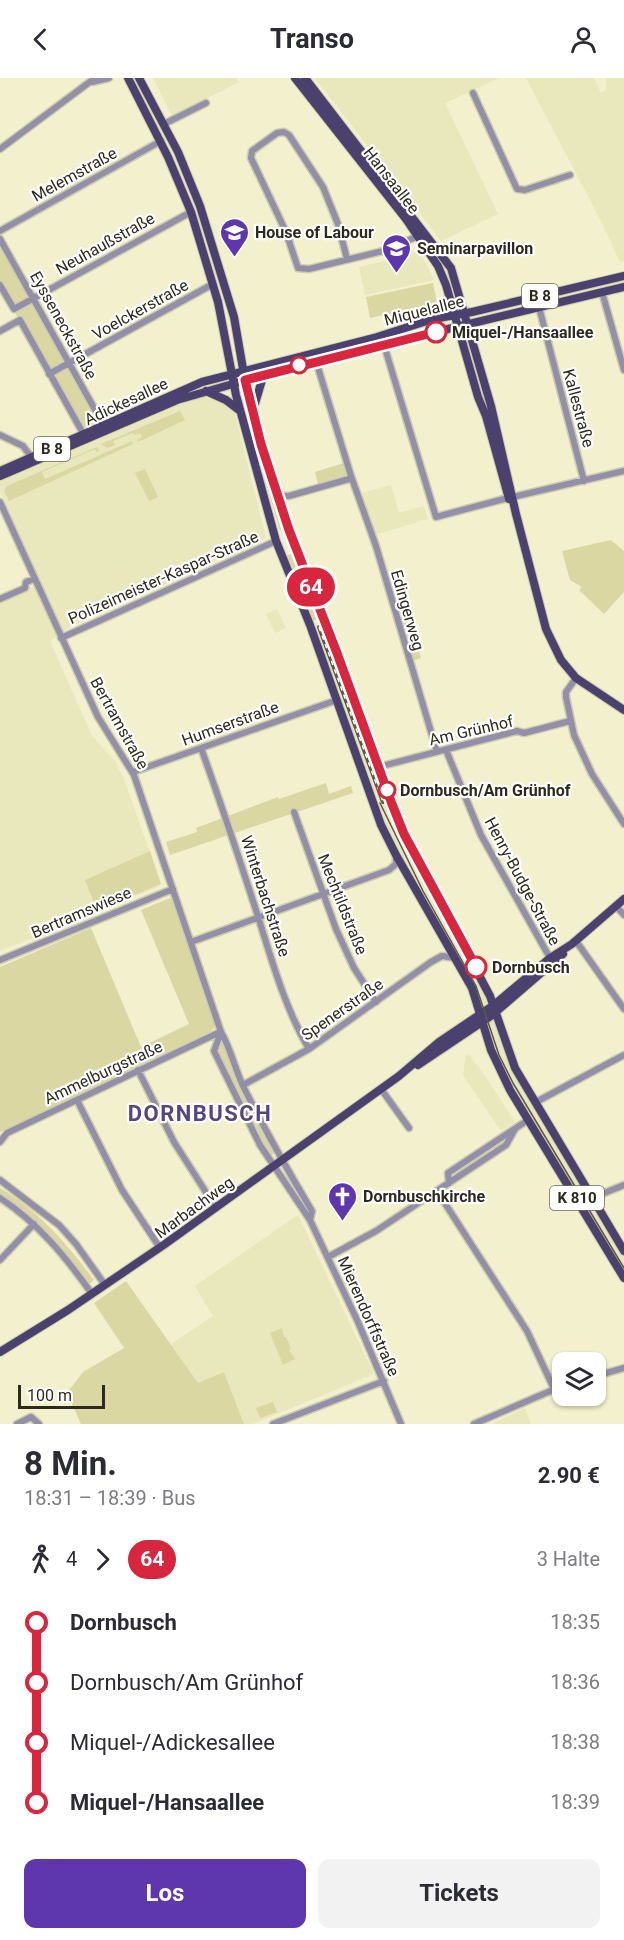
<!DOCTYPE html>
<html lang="de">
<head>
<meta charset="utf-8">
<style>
	:root { --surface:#fff; --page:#f2f2f3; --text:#2b2b33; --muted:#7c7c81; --accent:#5e37af }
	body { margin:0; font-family:Roboto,sans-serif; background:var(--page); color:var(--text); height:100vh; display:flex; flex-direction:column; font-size:22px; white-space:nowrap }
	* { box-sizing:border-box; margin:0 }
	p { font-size:20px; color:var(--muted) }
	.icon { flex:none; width:33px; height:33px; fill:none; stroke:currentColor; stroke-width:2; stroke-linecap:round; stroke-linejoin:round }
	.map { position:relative; height:1346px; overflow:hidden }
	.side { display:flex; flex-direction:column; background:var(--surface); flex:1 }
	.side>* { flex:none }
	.badge { padding:0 12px; border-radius:20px; font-size:21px; line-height:39px }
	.fabs { position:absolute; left:552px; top:1274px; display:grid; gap:12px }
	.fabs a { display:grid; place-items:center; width:54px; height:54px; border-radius:12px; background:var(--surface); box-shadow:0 2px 4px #0004; font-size:30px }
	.scale { position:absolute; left:18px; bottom:15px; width:87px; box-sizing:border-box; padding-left:6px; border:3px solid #2b2a1c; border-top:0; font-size:16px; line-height:21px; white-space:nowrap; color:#2b2a1c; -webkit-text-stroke:4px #fff; paint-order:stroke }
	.map>.badge { position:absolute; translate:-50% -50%; box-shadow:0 0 0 3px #fff }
	.legs { display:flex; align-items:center; gap:9px; height:66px; padding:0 24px; font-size:20px }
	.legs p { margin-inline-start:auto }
	.head { display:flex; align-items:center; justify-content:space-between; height:102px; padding:0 24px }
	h1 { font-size:33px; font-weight:700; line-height:45px }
	.action { display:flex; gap:12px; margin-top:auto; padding:12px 24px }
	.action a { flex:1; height:69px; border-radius:12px; background:var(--accent); color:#fff; font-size:24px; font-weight:700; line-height:69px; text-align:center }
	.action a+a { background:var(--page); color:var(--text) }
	ul { padding:0 24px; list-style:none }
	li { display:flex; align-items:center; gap:21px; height:60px; font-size:22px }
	li i { display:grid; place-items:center; width:9px; height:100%; margin:0 8px; background:currentColor }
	li i::after { content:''; width:15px; height:15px; margin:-8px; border:4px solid; border-radius:50%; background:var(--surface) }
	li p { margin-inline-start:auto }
	li:first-child i { background:linear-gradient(#0000 50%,currentColor 0) }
	li:last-child i { background:linear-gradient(currentColor 50%,#0000 0) }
	header { display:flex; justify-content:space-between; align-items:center; height:78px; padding:0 24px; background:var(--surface); font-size:27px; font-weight:700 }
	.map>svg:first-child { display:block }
	.built { fill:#e9e7bc }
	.green { fill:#dad7a2 }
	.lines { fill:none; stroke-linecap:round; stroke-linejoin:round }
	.minor-casing { stroke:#ceccad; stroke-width:9 }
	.major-casing { stroke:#ceccad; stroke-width:10 }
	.minor { stroke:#938fa9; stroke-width:6 }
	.major { stroke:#4b416e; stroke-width:8 }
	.tram { stroke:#5b5a47; stroke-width:1.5 }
	.rail-casing { stroke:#5b5a47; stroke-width:4 }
	.rail { stroke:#fff; stroke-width:1.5; stroke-dasharray:4.5; stroke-linecap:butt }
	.line-1-casing { stroke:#fff; stroke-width:14 }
	.line-1 { stroke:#d7263d; stroke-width:9 }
	.stop-1-dot { fill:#fff; stroke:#d7263d; stroke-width:3 }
	.labels { text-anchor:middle; stroke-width:4.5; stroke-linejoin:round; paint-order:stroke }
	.shield { fill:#fff; stroke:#6b6a60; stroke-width:1.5 }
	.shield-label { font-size:15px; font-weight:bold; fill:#2b2a1c }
	.street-label { font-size:16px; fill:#2b2a1c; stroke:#fff }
	.poi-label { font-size:16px; font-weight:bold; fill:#2b2a1c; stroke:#fff; text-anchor:start }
	.stop-label { font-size:16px; font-weight:bold; fill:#2b2a1c; stroke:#fff; text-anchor:start }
	.district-label { font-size:22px; font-weight:bold; letter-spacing:1.5px; fill:#544583; stroke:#fff }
</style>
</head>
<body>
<header><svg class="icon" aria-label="back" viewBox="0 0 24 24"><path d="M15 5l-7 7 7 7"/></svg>Transo<svg class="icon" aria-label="person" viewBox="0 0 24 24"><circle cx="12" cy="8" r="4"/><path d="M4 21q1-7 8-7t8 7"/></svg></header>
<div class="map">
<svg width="624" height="1346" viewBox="0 0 624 1346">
	<rect width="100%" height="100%" fill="#f2f0cd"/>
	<!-- built -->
	<path class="built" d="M153,0H236L239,4L172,38Z
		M315,0H499L445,25L498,136L441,163Z
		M526,0H594L601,15L606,12V0H624V183L620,184L600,141Z
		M416,173L425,183L434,202L365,217L359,189L389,182Z
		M207,318L217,319L234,332L266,460L68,550L50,563L92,658L115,683L124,701L161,806L158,809L0,873V524L42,505L0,414V401L165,331Z
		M391,407L399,435L424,428L428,441L374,457L362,415Z
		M277,531L286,550L275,555L266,536Z
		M321,548L377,707L388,732L391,731L440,828L438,829L481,905L488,925L483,929L474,907L437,841H435L386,748L383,742L385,741L315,550Z
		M494,942L510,989L624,1179V1192L504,992L486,946Z
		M466,977L470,978L485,998L515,1044L501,1053L463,997Z
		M298,1137L374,1296L253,1346H244L224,1294L198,1306L171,1266L213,1238L195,1208Z
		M525,1330L531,1346H492Z"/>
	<!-- green -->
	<path class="green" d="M0,158L98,343L83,350L15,235L0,206Z
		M433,205L437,225L370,240L366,219Z
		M242,319L281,451L280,453L241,320Z
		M180,333L185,342L138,364L137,362L142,359L141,355L135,357L133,355L113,363L115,367L107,370L101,366Z
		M132,363L133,366L9,423L4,413L7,408L97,369L99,373L96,374L95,371L42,394L45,401Z
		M344,385L347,395L346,398L318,406L315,394Z
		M145,391L158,419L149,423L135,395Z
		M611,462L624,473V514L604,536L579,512L582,509L570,502L562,473Z
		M291,476C300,498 311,519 319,541L312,543L284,479Z
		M405,526L421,580L412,583L407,567L410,565L405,548H402L396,529Z
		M326,705L329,716L351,708L353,715L170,777L166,764L197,754L196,750L278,719L279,721Z
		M150,773L161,806L97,832L85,802Z
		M170,820L172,821L215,944L214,950L210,954L0,1054V889L91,850L141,969L189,946L141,832Z
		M222,962L241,1008L274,1075L269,1079L216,970L219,963Z
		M0,1110C39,1133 67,1166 94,1202L89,1206C64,1172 37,1138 0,1117Z
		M126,1203L198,1305L224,1294L244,1346H81L67,1315L83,1294L124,1270L94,1225Z
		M282,1250L284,1259H286L291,1271L289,1272L295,1281L283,1287L270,1255Z
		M273,1324L277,1334L260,1340L256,1330Z"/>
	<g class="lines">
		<defs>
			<path id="minor" d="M92,4L109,0
				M473,15L517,111L525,112L570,97
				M164,46L206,25
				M0,71L95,0
				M0,153L161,63
				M0,161L104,348
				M347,181L338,146L323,109L289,57L284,54L277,55L252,73L251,80L286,154L298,190L309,191L387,172L418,158
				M0,207L14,231L191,134
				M602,214L624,292
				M539,229L584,403
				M0,253L20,242L84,357
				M384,267L436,439L500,422L624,393
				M49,296L213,206
				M0,357L23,368L32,380
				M351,398L376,468L437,674
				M278,418H289L349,401L351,398L316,283
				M0,424L98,639L134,697L221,954C231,971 235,992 244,1010C265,1052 288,1093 312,1133L310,1142
				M0,521L25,510L26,504L34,501
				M61,560L276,463
				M576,600L566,614V619L574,657L592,696L624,746
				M201,670C220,722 237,774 254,826C270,875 283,927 309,971
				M446,672L481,757L550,880
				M378,689L517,653L524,655L570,643
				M133,694L337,622
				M294,734L336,851L354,890L376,924
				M616,828L624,837
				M576,863L624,931
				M191,864L389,792L396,786V777
				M0,882L173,811
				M221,954L214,973L260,1067L310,1142L358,1244L401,1346
				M138,992L174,1064L216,1130
				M243,1007L309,971L431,884L442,878L455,880
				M381,1011L409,1050
				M77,1022L122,1112L160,1170
				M536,1024L624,977
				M0,1064L7,1055L220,954
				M0,1102L59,1147L76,1166L105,1207
				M449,1105L448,1095L528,1042
				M437,1113L527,1253L554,1311
				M0,1120C38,1145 66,1179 92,1216
				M592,1120L624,1107
				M328,1179L376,1153L506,1067L515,1051
				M0,1182L34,1146
				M596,1298L624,1290
				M17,1346L31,1339L39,1346
				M273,1346L384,1303
				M474,1346L562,1308"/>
			<path id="major" d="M128,0L168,79L191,134L218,224L236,317L276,463L310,547L381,747L396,777L472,910L491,972L510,1012L624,1200
				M139,0L178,74L200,128L234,239L247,314L278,418L392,726L404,756L490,918L515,990L624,1173
				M295,0L406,141L438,188L446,207L478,319L486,338L509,421
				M305,0L451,190L491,328L516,436L546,551L561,582L576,600L624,632
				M206,313L226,322L239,332
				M253,332L262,302L267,296
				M0,393L202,304L374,260L433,241L472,234L624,198
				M0,398L177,322L310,284L624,209
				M418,987L491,938L563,876
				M0,1274L68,1232L165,1166L399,998L439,964L494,927L550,880L572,866L624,821"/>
		</defs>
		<!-- minor casing -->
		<use href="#minor" class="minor-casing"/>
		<!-- major casing -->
		<use href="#major" class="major-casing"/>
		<!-- minor -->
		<use href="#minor" class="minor"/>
		<!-- major -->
		<use href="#major" class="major"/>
		<!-- tram -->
		<path class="tram" d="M380,725L423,813L476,908L499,977L513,1005L624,1190"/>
		<defs>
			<path id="rail" d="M319,549L383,724"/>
		</defs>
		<!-- rail casing -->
		<use href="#rail" class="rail-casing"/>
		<!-- rail -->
		<use href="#rail" class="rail"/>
	</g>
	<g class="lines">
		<defs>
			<path id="line-1" d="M436,254L245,302L261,366L289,452L337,575L392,726L404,756L476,889"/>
		</defs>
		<!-- line-1 casing -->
		<use href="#line-1" class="line-1-casing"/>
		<!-- line-1 -->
		<use href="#line-1" class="line-1"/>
	</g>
	<!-- icons -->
	<defs>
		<symbol id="university-pin" viewBox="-11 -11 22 30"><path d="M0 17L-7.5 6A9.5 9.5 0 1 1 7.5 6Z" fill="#5e37af" stroke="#fff"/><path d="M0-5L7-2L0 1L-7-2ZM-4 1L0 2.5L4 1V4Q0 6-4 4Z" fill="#fff"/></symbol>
		<symbol id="church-pin" viewBox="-11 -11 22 30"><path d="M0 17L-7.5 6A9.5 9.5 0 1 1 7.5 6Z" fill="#5e37af" stroke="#fff"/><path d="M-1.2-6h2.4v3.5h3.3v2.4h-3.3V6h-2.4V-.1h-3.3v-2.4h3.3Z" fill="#fff"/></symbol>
	</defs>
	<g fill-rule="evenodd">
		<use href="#university-pin" x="218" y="138" width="33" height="45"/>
		<use href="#university-pin" x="380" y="154" width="33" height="45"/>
		<use href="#church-pin" x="326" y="1102" width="33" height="45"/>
	</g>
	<!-- markers -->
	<g class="stop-1-dot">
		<circle cx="436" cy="254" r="10"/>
		<circle cx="299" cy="287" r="8"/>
		<circle cx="387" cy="712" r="8"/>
		<circle cx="476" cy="889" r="10"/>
	</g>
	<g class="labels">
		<!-- shield labels -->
		<g class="shield">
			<rect x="522" y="206" width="36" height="24" rx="4.5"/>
			<rect x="34" y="359" width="36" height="24" rx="4.5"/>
			<rect x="550" y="1108" width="54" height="24" rx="4.5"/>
		</g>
		<g class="shield-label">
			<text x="540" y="223">B 8</text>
			<text x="52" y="376">B 8</text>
			<text x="577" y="1125">K 810</text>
		</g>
		<!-- street labels -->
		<g class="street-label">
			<text transform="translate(74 96) rotate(-29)" y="6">Melemstraße</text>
			<text transform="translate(392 102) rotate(52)" y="6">Hansaallee</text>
			<text transform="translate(105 165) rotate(-29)" y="6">Neuhaußstraße</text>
			<text transform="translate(140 231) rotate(-29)" y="6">Voelckerstraße</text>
			<text transform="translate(424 232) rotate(-14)" y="6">Miquelallee</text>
			<text transform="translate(64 247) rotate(61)" y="6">Eysseneckstraße</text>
			<text transform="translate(126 323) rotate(-25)" y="6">Adickesallee</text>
			<text transform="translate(579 330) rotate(75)" y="6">Kallestraße</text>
			<text transform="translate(163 499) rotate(-24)" y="6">Polizeimeister-Kaspar-Straße</text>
			<text transform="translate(408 532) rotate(74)" y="6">Edingerweg</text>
			<text transform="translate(120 645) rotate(61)" y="6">Bertramstraße</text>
			<text transform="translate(230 645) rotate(-20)" y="6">Humserstraße</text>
			<text transform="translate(471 652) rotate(-13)" y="6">Am Grünhof</text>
			<text transform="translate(523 803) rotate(62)" y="6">Henry-Budge-Straße</text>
			<text transform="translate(266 818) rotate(72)" y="6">Winterbachstraße</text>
			<text transform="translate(343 826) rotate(68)" y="6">Mechtildstraße</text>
			<text transform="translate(81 834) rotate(-23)" y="6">Bertramswiese</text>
			<text transform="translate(342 931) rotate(-35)" y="6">Spenerstraße</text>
			<text transform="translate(103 994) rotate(-25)" y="6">Ammelburgstraße</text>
			<text transform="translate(194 1129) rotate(-36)" y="6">Marbachweg</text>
			<text transform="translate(369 1238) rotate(66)" y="6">Mierendorffstraße</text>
		</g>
		<!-- poi labels -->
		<g class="poi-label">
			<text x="255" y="160">House of Labour</text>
			<text x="417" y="176">Seminarpavillon</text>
			<text x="363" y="1124">Dornbuschkirche</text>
		</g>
		<!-- stop labels -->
		<g class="stop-label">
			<text x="452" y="260">Miquel-/Hansaallee</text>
			<text x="400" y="718">Dornbusch/Am Grünhof</text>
			<text x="492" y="895">Dornbusch</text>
		</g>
		<!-- district labels -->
		<g class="district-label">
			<text x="200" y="1043">DORNBUSCH</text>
		</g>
	</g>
</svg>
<div class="fabs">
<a><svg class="icon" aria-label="layers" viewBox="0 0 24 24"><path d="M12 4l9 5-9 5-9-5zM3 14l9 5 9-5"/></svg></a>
</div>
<div class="scale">100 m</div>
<b class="badge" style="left:311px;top:509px;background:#d7263d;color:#fff">64</b>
</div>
<section class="side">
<div class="head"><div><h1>8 Min.</h1><p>18:31 – 18:39 · Bus</p></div><b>2.90 €</b></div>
<div class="legs"><svg class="icon" aria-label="walk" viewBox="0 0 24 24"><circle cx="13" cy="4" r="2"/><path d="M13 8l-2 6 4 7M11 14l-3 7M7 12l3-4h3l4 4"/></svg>4<svg class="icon" aria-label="forward" viewBox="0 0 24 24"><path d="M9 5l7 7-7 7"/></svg><b class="badge" style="background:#d7263d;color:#fff">64</b><p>3 Halte</p></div>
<ul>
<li><i style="color:#d7263d"></i><b>Dornbusch</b><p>18:35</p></li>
<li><i style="color:#d7263d"></i><span>Dornbusch/Am Grünhof</span><p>18:36</p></li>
<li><i style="color:#d7263d"></i><span>Miquel-/Adickesallee</span><p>18:38</p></li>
<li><i style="color:#d7263d"></i><b>Miquel-/Hansaallee</b><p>18:39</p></li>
</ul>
<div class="action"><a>Los</a><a>Tickets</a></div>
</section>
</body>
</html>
